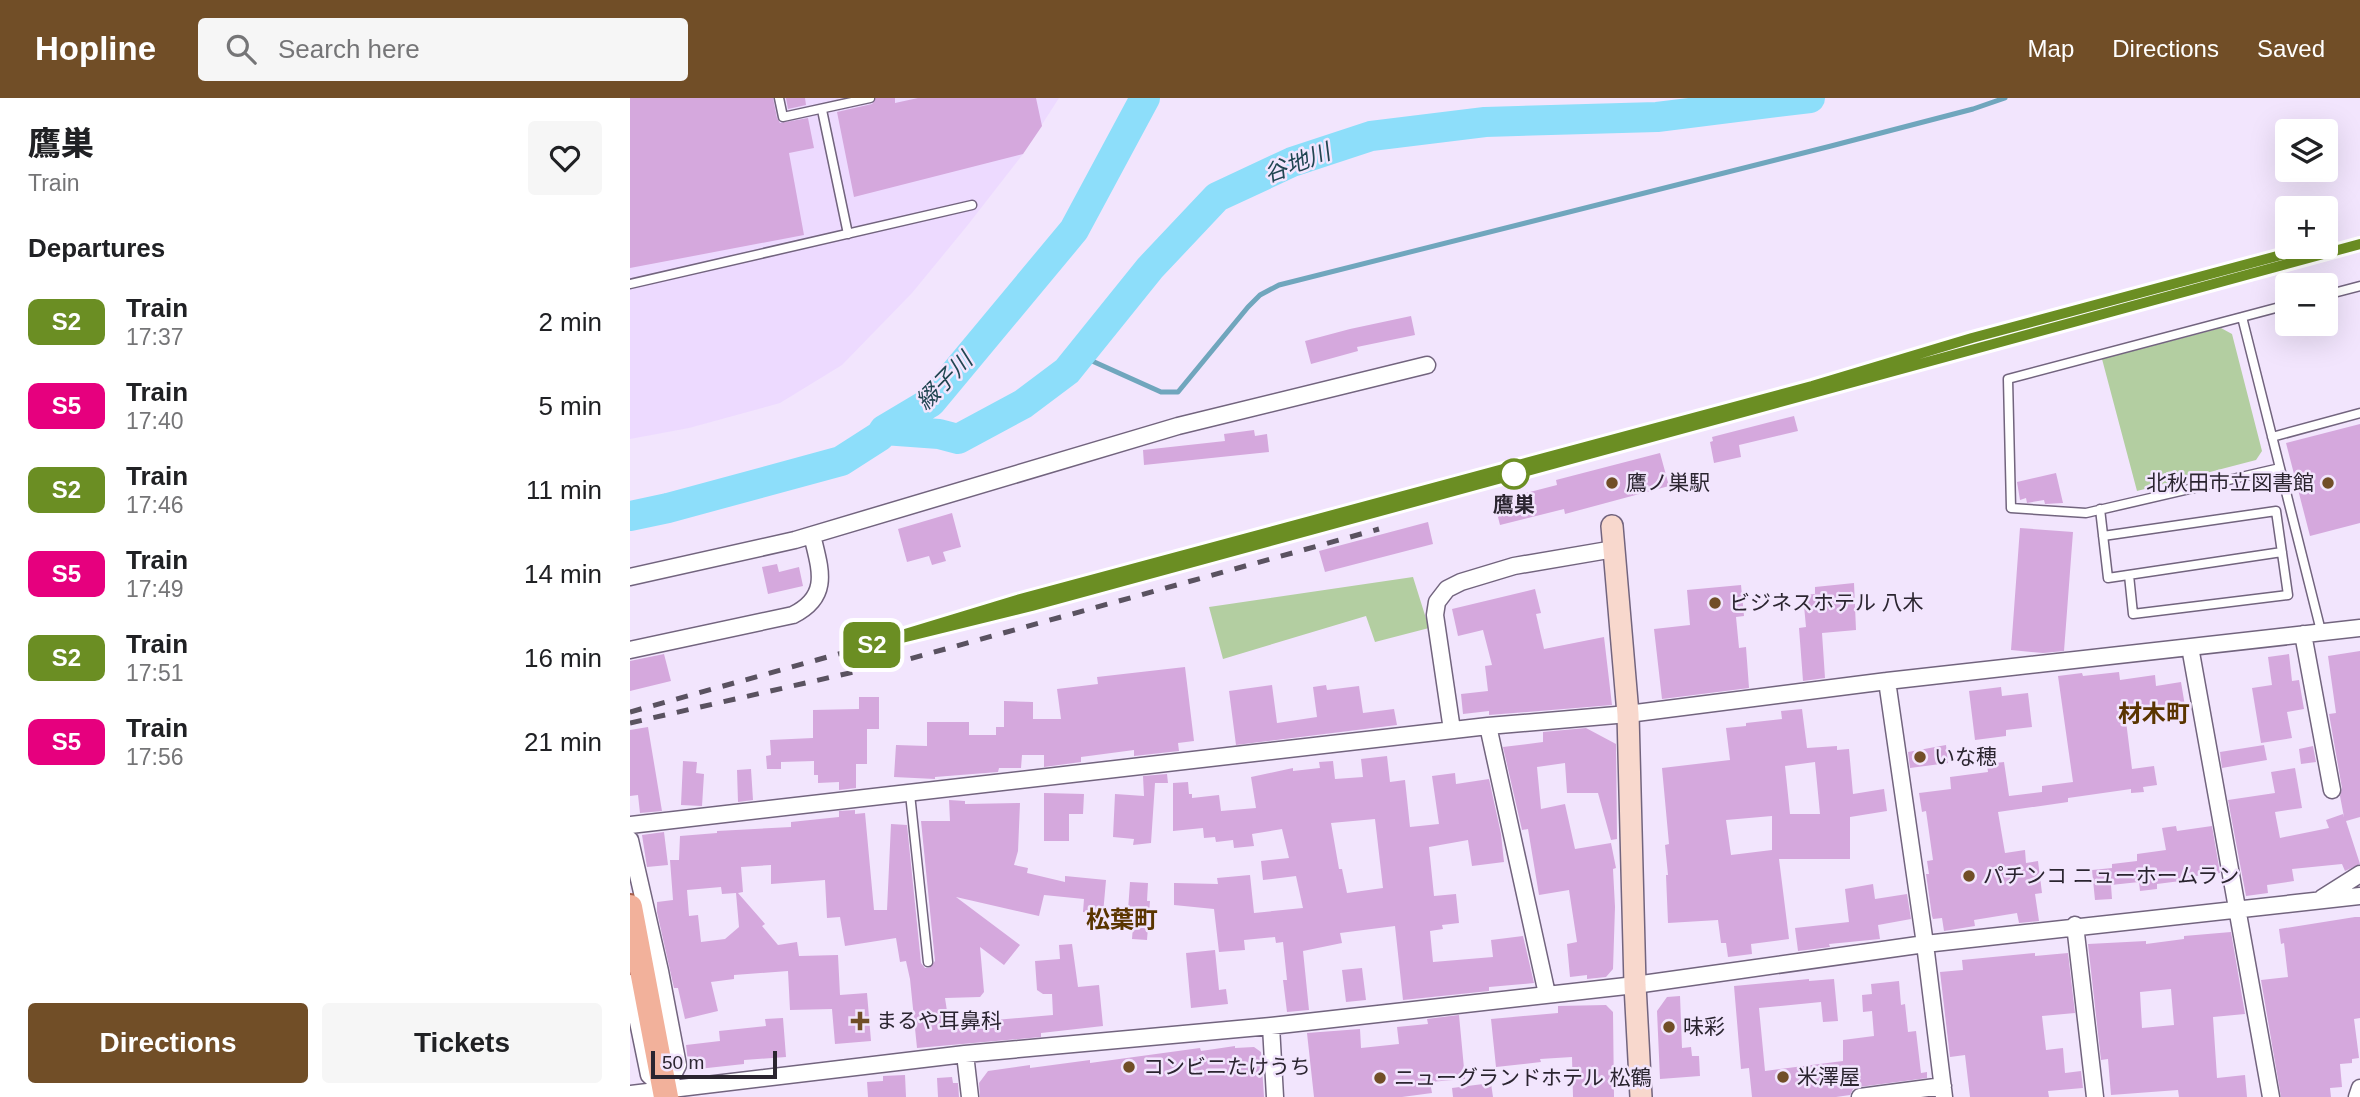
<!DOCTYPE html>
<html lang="en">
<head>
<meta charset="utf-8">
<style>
	:root { --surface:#fff; --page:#f6f6f6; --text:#202124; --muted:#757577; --accent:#714e27 }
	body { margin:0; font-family:Arial,"Noto Sans JP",sans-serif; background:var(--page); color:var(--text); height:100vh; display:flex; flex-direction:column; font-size:26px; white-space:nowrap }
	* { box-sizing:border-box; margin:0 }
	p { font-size:23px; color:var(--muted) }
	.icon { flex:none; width:38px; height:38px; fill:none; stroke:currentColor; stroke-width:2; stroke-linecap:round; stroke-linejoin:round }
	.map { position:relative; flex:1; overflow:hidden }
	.drawer { display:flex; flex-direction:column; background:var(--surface); width:630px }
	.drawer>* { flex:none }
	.badge { padding:0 14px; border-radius:10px; font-size:24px; line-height:46px }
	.fabs { position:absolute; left:1645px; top:21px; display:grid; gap:14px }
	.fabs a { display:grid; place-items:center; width:63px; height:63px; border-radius:7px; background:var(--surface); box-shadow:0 7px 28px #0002; font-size:35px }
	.scale { position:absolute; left:21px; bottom:18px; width:126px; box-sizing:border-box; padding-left:7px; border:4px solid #2b2530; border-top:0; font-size:19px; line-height:24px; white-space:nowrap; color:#2b2530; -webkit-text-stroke:5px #f2e5fd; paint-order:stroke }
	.map>.badge { position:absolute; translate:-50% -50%; box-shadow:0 0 0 4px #fff }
	h2 { padding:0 28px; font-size:26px; line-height:63px }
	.round { display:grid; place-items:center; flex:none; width:74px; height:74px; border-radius:7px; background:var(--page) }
	.head { display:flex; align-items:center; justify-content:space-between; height:119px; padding:0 28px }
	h1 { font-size:33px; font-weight:800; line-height:52px }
	.action { display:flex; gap:14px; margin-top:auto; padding:14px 28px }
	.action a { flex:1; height:80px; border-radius:7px; background:var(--accent); color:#fff; font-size:28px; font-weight:800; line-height:80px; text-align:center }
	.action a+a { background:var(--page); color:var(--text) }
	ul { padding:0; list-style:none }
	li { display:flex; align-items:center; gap:21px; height:84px; padding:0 28px }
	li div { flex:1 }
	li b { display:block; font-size:26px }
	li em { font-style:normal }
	li .badge { min-width:77px; font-weight:700; text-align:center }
	header { display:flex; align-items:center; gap:42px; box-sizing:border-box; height:98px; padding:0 35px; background:var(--accent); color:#fff }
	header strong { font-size:33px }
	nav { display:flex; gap:38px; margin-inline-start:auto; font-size:24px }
	.search { width:490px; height:63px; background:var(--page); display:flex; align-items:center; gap:18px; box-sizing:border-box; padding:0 24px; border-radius:7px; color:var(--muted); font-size:26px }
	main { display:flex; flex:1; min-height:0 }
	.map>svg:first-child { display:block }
	.built { fill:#eddaff }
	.green { fill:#b3cea1 }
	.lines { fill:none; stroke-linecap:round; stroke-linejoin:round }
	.stream { stroke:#70a6bd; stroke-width:5 }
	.river { stroke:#8ddefa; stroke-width:30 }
	.building { fill:#d5a8dd; fill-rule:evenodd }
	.lane-casing { stroke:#72647e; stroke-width:11 }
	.street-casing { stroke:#72647e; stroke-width:19 }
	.secondary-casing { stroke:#72647e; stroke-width:24 }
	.primary-casing { stroke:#a65e4a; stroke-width:28 }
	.lane { stroke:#fff; stroke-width:8 }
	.street { stroke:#fff; stroke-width:16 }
	.secondary { stroke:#f8d8cd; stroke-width:21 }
	.primary { stroke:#f2b19b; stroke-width:24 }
	.rail { stroke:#5a5260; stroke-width:5; stroke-dasharray:12 12; stroke-linecap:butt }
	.line-casing { stroke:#fff; stroke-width:16 }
	.line { stroke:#6b8e23; stroke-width:10 }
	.stop-dot { fill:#fff; stroke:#6b8e23; stroke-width:3.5 }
	.poi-dot { fill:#714e27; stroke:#f2e5fd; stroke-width:2.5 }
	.labels { text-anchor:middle; stroke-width:5; stroke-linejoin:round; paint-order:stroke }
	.poi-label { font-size:21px; fill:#2b2530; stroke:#f2e5fd; text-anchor:start }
	.stop-label { font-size:21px; font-weight:bold; fill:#2b2530; stroke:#f2e5fd }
	.water-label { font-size:23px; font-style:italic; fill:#214652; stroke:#f2e5fd }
	.quarter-label { font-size:24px; font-weight:bold; fill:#5a3500; stroke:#f2e5fd }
</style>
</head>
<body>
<header>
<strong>Hopline</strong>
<div class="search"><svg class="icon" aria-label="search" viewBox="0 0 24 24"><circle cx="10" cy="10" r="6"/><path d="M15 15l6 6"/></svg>Search here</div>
<nav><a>Map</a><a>Directions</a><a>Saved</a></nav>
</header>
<main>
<section class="drawer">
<div class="head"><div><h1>鷹巣</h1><p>Train</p></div><a class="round"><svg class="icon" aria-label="heart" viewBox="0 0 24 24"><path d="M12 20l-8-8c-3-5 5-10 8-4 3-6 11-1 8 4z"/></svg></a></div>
<h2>Departures</h2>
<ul>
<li><span class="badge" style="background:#6b8e23;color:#fff">S2</span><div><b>Train</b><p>17:37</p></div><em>2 min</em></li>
<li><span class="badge" style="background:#e6007e;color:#fff">S5</span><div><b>Train</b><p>17:40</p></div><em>5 min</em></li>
<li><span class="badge" style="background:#6b8e23;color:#fff">S2</span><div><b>Train</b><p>17:46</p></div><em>11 min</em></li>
<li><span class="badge" style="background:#e6007e;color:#fff">S5</span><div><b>Train</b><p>17:49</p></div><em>14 min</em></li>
<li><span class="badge" style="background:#6b8e23;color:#fff">S2</span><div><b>Train</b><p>17:51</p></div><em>16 min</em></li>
<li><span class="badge" style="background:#e6007e;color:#fff">S5</span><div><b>Train</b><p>17:56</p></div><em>21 min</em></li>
</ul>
<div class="action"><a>Directions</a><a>Tickets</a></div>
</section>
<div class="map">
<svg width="1730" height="999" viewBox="0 0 1730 999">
	<rect width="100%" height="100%" fill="#f2e5fd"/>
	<!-- built -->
	<path class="built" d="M0,0H429L393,56L337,128L282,195L212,267L150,305L59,330L0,341Z"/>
	<!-- green -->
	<path class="green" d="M1591,230L1602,236L1632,353L1626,362L1507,393L1472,261Z
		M783,479L799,530L745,544L736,518L593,561L579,509Z"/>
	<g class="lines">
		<!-- stream -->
		<path class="stream" d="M451,258L531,294H548L618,209L630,197L649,187L1201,48L1343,11L1375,0"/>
		<!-- river -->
		<path class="river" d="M254,332L309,336L328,341L393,306L437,273L520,170L587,99L662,64L741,38L855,24L1027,19L1180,0
			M0,418L38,410L211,363L250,338L254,332L301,304L444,132L515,0"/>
	</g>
	<!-- building -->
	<path class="building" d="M0,0H143L147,20L150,25L178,20L184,50L159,55L174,137L0,170Z
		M156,0H175L176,7L158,11Z
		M246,0H265V5L288,0H406L412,28L393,56L224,99L207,14L242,6Z
		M781,218L785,237L727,249L728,253L681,266L675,243L720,231Z
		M1164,318L1168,333L1109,347L1111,359L1084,365L1080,344L1083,343L1082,339Z
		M1730,326V425L1680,438L1656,345Z
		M624,332L625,338L637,336L639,354L514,367L513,352L595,343L594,336Z
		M1030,355L1039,388L935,416L934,411L870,427L864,403L927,387L926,382Z
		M1426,375L1433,405L1415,406L1414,402L1397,405L1396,400L1390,402L1387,384Z
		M322,415L331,449L313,454L316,463L302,467L299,458L277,464L268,431Z
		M798,424L803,446L695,474L689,453Z
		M1390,430L1443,434L1434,553L1413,555L1381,552Z
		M147,466L149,474L169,469L173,488L138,496L132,469Z
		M1224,485L1226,532L1192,535L1195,580L1173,583L1169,530L1176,529L1173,497L1185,496V489Z
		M1111,487L1114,518L1106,519L1109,550L1116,549L1119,590L1032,601L1024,531L1060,527L1057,492Z
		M905,491L911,515L906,516L914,551L974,539L982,607L859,617V613L833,616L831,596L858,593L855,568L862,567L853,532L828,538L822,511Z
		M1730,553V719L1716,723L1730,766L1715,773L1712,766L1662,771L1664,783L1637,787L1638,795L1616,798L1598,702L1645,695L1641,674L1665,670L1672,710L1645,714L1650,740L1699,730L1696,722L1713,716L1714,719L1710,698L1712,690L1699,616L1706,615L1698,558Z
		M34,556L41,583L0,593V563Z
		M1659,556L1662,583L1669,582L1674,611L1657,614L1662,640L1631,645L1622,590L1642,587L1638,559Z
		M555,569L564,643L548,645L549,653L504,658V652L451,659V664L414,669V657H392L391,670H369L368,674L305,679V681L264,679L266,647L297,648V624H339V637H366V629H374V603L403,604V621H431L427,591L468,586L467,579Z
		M1489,574L1490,582L1525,577L1526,588L1551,584L1555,608L1495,615L1502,671L1524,668L1527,687L1513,689L1514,694L1501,695V691L1438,700V704L1368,714L1375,755L1395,752L1396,765L1408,763L1412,795L1405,796L1409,823L1389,825L1387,815L1344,822L1345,828L1314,833L1312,820L1303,821L1302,818L1296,776H1299L1297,763L1303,762L1296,713L1292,714L1289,695L1321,691L1320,679L1358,674L1357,666L1374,664L1379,698L1412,694V688L1443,684L1428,578L1452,575L1453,578Z
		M642,587L647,625L687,619L683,589L696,587L697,592L729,588L733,615L764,611L767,627L606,647L599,593Z
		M1371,589L1372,598L1398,595L1402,629L1376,632V638L1345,642L1339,593Z
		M229,599H249V631H237V666H226V690L209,692V684L188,685V677H184V663L151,664V671H137L136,658L141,657L140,642L183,640V612L229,611Z
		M1172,611L1177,650L1207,648V652L1219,651L1223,696L1254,691L1257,713L1220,719V761H1149L1159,841L1121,846L1122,856L1098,859L1096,845H1091L1088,822L1038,825L1036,777H1038L1035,747L1039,746L1032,670L1100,662L1096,630L1116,628V625L1152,621L1151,613ZM1185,664L1190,716H1160L1155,668ZM1142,718V752L1101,757L1096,722Z
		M18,629L32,713L10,715L8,697L0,698V632Z
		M956,630L986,646L987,741L981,742L968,695H937L935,665L907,669L911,711L935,706L945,751L981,745L986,770L983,771L985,809L983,871L976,879L957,881V877L940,879L937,846L947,844L939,792L909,797L898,731L892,732L873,649L913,644V634Z
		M1316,647L1318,665L1280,670L1278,654Z
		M1634,647L1637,662L1592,670L1590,654Z
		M1683,648L1686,664L1671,666L1669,651Z
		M757,658L760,684L775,682L780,729L809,726L802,678L825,675L826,686L859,681L871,736L874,764L842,768L838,742L799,749L804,798L826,796L829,825L812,827L813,831L800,833L803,864L863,859L861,842L893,838L904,885L859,889V893L773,902L765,828L710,835L712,845L673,853L679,912L657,914L653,882H657L653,844L646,845L645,839L614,842L615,852L589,854L584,811L544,807V785L588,786L587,780L620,777L624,815L673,810L666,778L633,782L631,763L659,760L652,731L622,736L624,748L604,750L603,742L586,744L585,739L574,740L573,730L543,733V685L558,684L559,696H562V700L589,697L591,713L626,710L621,679L663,670V673L690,670L689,664L703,663L705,681L733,679L731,661ZM745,721L753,790L717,795L712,771H709L701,725Z
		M53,663L67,664L66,675L74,676L72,708L51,707Z
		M121,671L123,702L108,704L107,672Z
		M537,676L538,685H525L521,745L503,747L504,741L483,739L485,696L514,698L513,678Z
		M414,695L454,696L453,716H439V743H414Z
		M319,702L335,703V706L390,705L388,753L384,767L398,770L397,775L435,784V778L476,782L473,816L453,814L454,801L414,797L409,818L326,799L390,847L374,867L350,849L354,894L350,899L315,900L319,926L423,917L422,896H413L407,892L405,863L430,861L429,847L442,846L448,889L469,887L473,928L411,935V939L287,950L280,881L276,863L270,864L266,840L215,848L210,819L197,820L195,782L141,786V767L111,769L113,794L108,795L135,826L132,828L148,847L167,844L169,858L208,857L210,897L237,895L241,943L205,946L202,911L160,912L158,873L104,877V881L81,884L88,913L55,921L48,890H44L27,814V804L43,802L40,762H49L50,738L87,735V733L161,729V724L209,719V713L225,712V716L235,715L244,812H257L261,726L277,727L291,865L295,870H299L305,863L291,723H320ZM91,789L92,796L106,795L109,829L95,841L71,844L68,817L59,818L57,792Z
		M1546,728L1547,733L1582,728L1590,775L1565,778L1566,781L1527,786V791L1510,793L1509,784L1481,787L1482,801L1465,802L1462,772L1482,770V766L1507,763V756L1536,752L1532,730Z
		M34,734L38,767L17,769L12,737Z
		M500,784L518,785L517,803H520L517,842L502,841L503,828L497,827Z
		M1243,786L1245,801L1277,796L1281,821L1248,827L1250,841L1199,846L1200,849L1168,853L1165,830L1219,824L1215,791Z
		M1725,819H1730V920L1724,921L1729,960L1722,961V965L1710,966L1712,989L1700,990L1701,999H1651L1631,882L1658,879L1654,845L1651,846L1649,831Z
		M1601,834L1615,916L1583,919L1587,980L1615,977L1617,999H1549L1548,992L1481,997L1478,961L1471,962L1458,846L1516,843V846L1554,841V838ZM1541,891L1544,927L1512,930L1510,894Z
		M585,852L589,892L596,891L598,906L561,910L556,855Z
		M1405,855V858L1438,855L1445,915L1412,918L1416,952L1433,950L1435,975L1451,973L1453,990L1418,993L1419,999H1340L1335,957L1320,959L1310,874L1333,872L1332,862Z
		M732,870L736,902L716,904L712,872Z
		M1179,881V883L1204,881L1208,923L1193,924L1191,904L1129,910L1135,973L1213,963V942L1244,938L1242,913L1233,914L1232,897L1242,896L1241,886L1269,883L1271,907L1275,906L1278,934L1286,933L1291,975L1297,974V980L1229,989L1223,991L1220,997L1206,999H1122L1119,970L1111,971L1104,888Z
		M1050,898L1052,950L1061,949L1062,958H1069L1070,978L1030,981L1027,913L1037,899Z
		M976,907L983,914L984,999H943L942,959L910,961L911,964L866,969L861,921L928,915V908Z
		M829,917L835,981L800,984L802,995L772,999H684L677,935L730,931L731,950L769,946L767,929L798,926L797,921Z
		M153,920L156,959L114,962V966L59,972L56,947L90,943L89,933L136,928L135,921Z
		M605,948V950L624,949L631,954L634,999H350L349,985L358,973L400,967V970L460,962V965L570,950L571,953Z
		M275,977L276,999H238L237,984L253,983V978Z
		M322,979L323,985H328L329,999H308L307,980Z
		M861,985L863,999H823L822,990Z"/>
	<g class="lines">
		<defs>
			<path id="lane" d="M149,0L153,19L240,0
				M192,12L218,136
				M0,186L342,107
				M1696,197L1730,188
				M1612,219L1657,207
				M1642,339L1730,315
				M1650,370L1456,415L1381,410L1378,281L1612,219L1691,533
				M1470,411L1478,480L1652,454
				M1473,438L1646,413L1658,497L1503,516L1499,477
				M280,696L298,864"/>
			<path id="street" d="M0,479L165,442L548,328L797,267
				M1673,536L1702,692
				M1560,549L1641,999
				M0,552L163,517C201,498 190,471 182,437
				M1257,583L1295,846L1314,999
				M858,628L917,896
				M822,632L805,517L807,504L817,491L831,484L884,468L984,451
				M0,727L858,628L998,616L1257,583L1730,530
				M0,742L30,873L48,967L35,992
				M1692,800L1730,776
				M1445,827L1465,999
				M0,885L19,977L33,990
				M641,928L645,999
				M335,956L340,999
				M0,996L335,956L641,928L1005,887L1295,846L1730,798
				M1230,999L1313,988
				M1727,999L1730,990"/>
			<path id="secondary" d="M982,428L998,616L1005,887L1011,999"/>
			<path id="primary" d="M0,809L36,999"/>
		</defs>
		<!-- lane casing -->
		<use href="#lane" class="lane-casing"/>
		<!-- street casing -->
		<use href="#street" class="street-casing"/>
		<!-- secondary casing -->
		<use href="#secondary" class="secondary-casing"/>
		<!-- primary casing -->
		<use href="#primary" class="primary-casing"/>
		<!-- lane -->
		<use href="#lane" class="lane"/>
		<!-- street -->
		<use href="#street" class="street"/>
		<!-- secondary -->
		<use href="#secondary" class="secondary"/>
		<!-- primary -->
		<use href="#primary" class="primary"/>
		<!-- rail -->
		<path class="rail" d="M0,614L219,553L402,507L1730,146
			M0,625L272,563L749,431"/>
	</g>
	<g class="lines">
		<defs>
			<path id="line" d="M1681,149L1342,240L1182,288L387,502L219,553L402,508L1730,146"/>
		</defs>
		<!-- line casing -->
		<use href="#line" class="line-casing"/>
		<!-- line -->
		<use href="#line" class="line"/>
	</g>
	<!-- markers -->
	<circle class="stop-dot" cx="884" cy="376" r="14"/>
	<g class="poi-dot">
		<circle cx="982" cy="385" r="7"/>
		<circle cx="1698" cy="385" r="7"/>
		<circle cx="1085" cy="505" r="7"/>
		<circle cx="1290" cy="659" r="7"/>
		<circle cx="1339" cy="778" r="7"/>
		<path d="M226.5 912.5h7v7h7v7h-7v7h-7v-7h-7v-7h7z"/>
		<circle cx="1039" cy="929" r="7"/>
		<circle cx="499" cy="969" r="7"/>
		<circle cx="1153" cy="979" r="7"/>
		<circle cx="750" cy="980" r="7"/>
	</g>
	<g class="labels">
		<!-- poi labels -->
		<g class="poi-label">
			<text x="996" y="392">鷹ノ巣駅</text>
			<text x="1684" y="392" text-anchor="end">北秋田市立図書館</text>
			<text x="1099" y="512">ビジネスホテル 八木</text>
			<text x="1304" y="666">いな穂</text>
			<text x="1353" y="785">パチンコ ニューホームラン</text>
			<text x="246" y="930">まるや耳鼻科</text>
			<text x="1053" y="936">味彩</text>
			<text x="513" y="976">コンビニたけうち</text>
			<text x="1167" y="986">米澤屋</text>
			<text x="764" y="987">ニューグランドホテル 松鶴</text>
		</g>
		<!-- stop labels -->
		<g class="stop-label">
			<text x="884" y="414">鷹巣</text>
		</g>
		<!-- water labels -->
		<g class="water-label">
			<text transform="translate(667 65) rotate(-21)" y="8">谷地川</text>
			<text transform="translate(314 283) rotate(-46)" y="8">綴子川</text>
		</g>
		<!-- quarter labels -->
		<g class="quarter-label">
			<text x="1524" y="624">材木町</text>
			<text x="492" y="830">松葉町</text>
		</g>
	</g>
</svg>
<div class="fabs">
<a><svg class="icon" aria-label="layers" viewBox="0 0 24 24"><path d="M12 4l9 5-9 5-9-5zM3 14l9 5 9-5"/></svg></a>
<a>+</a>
<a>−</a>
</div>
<div class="scale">50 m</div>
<b class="badge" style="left:242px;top:547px;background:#6b8e23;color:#fff">S2</b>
</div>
</main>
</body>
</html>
